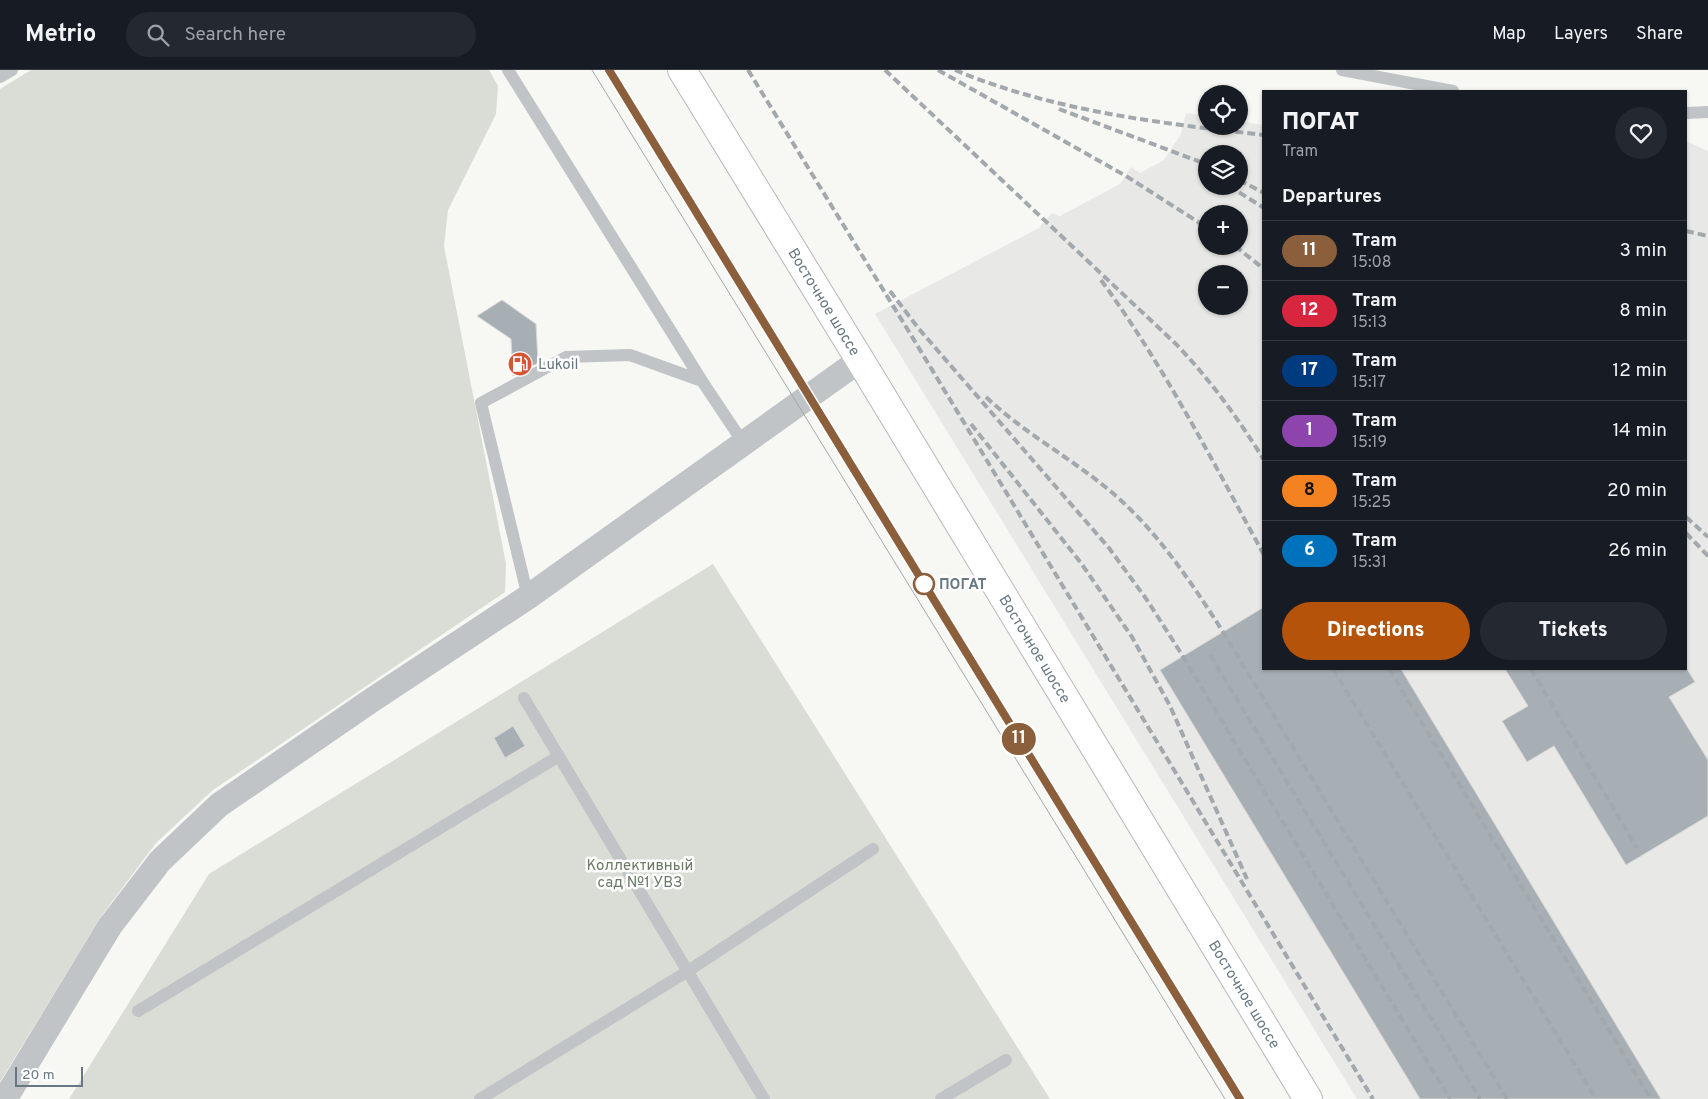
<!DOCTYPE html>
<html lang="en">
<head>
<meta charset="utf-8">
<style>
	:root { --surface:#171b24; --page:#242831; --text:#f1f3f6; --muted:#9ea1a6; --line:#363941; --accent:#b45309 }
	body { margin:0; font-family:Overpass,sans-serif; background:var(--page); color:var(--text); height:100vh; display:flex; flex-direction:column; font-size:19px; white-space:nowrap }
	* { box-sizing:border-box; margin:0 }
	p { font-size:16px; color:var(--muted) }
	.icon { flex:none; width:28px; height:28px; fill:none; stroke:currentColor; stroke-width:2; stroke-linecap:round; stroke-linejoin:round }
	.map { position:relative; flex:1; overflow:hidden }
	.panel { position:absolute; left:1262px; top:20px; width:425px; height:580px; display:flex; flex-direction:column; background:var(--surface); border-radius:0px; box-shadow:0 1px 4px #0004 }
	.panel>* { flex:none }
	.badge { padding:0 10px; border-radius:16px; font-size:18px; line-height:32px }
	.fabs { position:absolute; left:1198px; top:15px; display:grid; gap:10px }
	.fabs a { display:grid; place-items:center; width:50px; height:50px; border-radius:50%; background:var(--surface); box-shadow:0 1px 4px #0004; font-size:25px }
	.scale { position:absolute; left:15px; bottom:12px; width:68px; box-sizing:border-box; padding-left:5px; border:2px solid #687883; border-top:0; font-size:14px; line-height:18px; white-space:nowrap; color:#687883; -webkit-text-stroke:4px #fff; paint-order:stroke }
	.map>.badge { position:absolute; translate:-50% -50%; box-shadow:0 0 0 2px #fff }
	h2 { padding:0 20px; font-size:19px; line-height:45px }
	.round { display:grid; place-items:center; flex:none; width:52px; height:52px; border-radius:26px; background:var(--page) }
	.overview { display:flex; align-items:center; justify-content:space-between; height:85px; padding:0 20px }
	h1 { font-size:24px; font-weight:800; line-height:38px }
	.primary-button { display:flex; gap:10px; margin-top:auto; padding:10px 20px }
	.primary-button a { flex:1; height:58px; border-radius:30px; background:var(--accent); color:#fff; font-size:20px; font-weight:800; line-height:58px; text-align:center }
	.primary-button a+a { background:var(--page); color:var(--text) }
	ul { padding:0; list-style:none }
	li { display:flex; align-items:center; gap:15px; height:60px; padding:0 20px; border-top:1px solid var(--line) }
	li div { flex:1 }
	li b { display:block; font-size:19px }
	li em { font-style:normal }
	li .badge { min-width:55px; font-weight:700; text-align:center }
	header { display:flex; align-items:center; gap:30px; box-sizing:border-box; height:70px; padding:0 25px; background:var(--surface); border-bottom:1px solid var(--line) }
	header strong { font-size:24px }
	nav { display:flex; gap:28px; margin-inline-start:auto; font-size:18px }
	.search { width:350px; height:45px; background:var(--page); display:flex; align-items:center; gap:12px; box-sizing:border-box; padding:0 18px; border-radius:28px; color:var(--muted); font-size:19px }
	.map>svg:first-child { display:block }
	.built { fill:#e8e8e7; fill-rule:evenodd }
	.green { fill:#d9ddd5 }
	.building { fill:#a8afb4; stroke:#d8d8d6 }
	.lines { fill:none; stroke-linecap:round; stroke-linejoin:round }
	.primary-casing { stroke:#b4b8bb; stroke-width:30 }
	.service { stroke:#c0c4c7; stroke-width:12 }
	.minor { stroke:#c0c4c7; stroke-width:25 }
	.primary { stroke:#fff; stroke-width:28 }
	.tram { stroke:#a2a8ac; stroke-width:1 }
	.rail { stroke:#a2a8ac; stroke-width:4; stroke-dasharray:8 4; stroke-linecap:butt }
	.line-casing { stroke:#fff; stroke-width:11 }
	.line { stroke:#8b5e3c; stroke-width:8 }
	.stop-dot { fill:#fff; stroke:#8b5e3c; stroke-width:2.5 }
	.labels { text-anchor:middle; stroke-width:5; stroke-linejoin:round; paint-order:stroke }
	.street-label { font-size:15px; fill:#687883; stroke:#fff }
	.poi-label { font-size:15px; fill:#687883; stroke:#fff; text-anchor:start }
	.stop-label { font-size:15px; font-weight:bold; fill:#687883; stroke:#fff; text-anchor:start }
	.park-label { font-size:15px; fill:#6b7a66; stroke:#fff }
</style>
</head>
<body>
<header>
<strong>Metrio</strong>
<div class="search"><svg class="icon" aria-label="search" viewBox="0 0 24 24"><circle cx="10" cy="10" r="6"/><path d="M15 15l6 6"/></svg>Search here</div>
<nav><a>Map</a><a>Layers</a><a>Share</a></nav>
</header>
<div class="map">
<svg width="1708" height="1029" viewBox="0 0 1708 1029">
	<rect width="100%" height="100%" fill="#f7f7f4"/>
	<!-- built -->
	<path class="built" d="M1186,43L1206,46V56H1239V51L1264,55V599H1686V71L1708,81V1029H1357L875,244L1039,158L1052,143L1060,146L1120,114L1131,97L1140,103L1164,90L1181,64ZM1206,84H1239V116H1206ZM1206,144H1239V176H1206ZM1206,204H1239V236H1206Z"/>
	<!-- green -->
	<path class="green" d="M31,0H489L498,16L496,44L448,140L444,176L506,494L505,522L213,720L156,773L102,845L0,1012V19Z
		M713,494L1050,1029H69L209,804Z"/>
	<!-- building -->
	<path class="building" d="M502,230L536,254L538,293L513,306L511,269L477,246Z
		M1264,537V599H1401L1661,1029H1420L1160,600Z
		M1505,599H1687L1695,612L1669,627L1708,690V746L1626,795L1554,676L1527,692L1502,651L1528,636Z
		M513,656L525,676L505,688L494,668Z"/>
	<g class="lines">
		<defs>
			<g id="primary">
				<path id="s1" d="M682,0L860,290L1308,1029"/>
			</g>
		</defs>
		<!-- primary casing -->
		<use href="#primary" class="primary-casing"/>
		<!-- service -->
		<path class="service" d="M508,0L702,311
			M1342,0L1453,21
			M0,7L12,0
			M1686,43L1708,42
			M528,527L481,333L566,287L630,285L702,311L744,374
			M524,628L764,1029
			M138,941L559,686
			M480,1029L688,901L873,779
			M941,1029L1006,990"/>
		<!-- minor -->
		<path class="minor" d="M5,1029L110,856L160,791L219,735L372,630L528,527L860,290"/>
		<!-- primary -->
		<use href="#primary" class="primary"/>
		<!-- tram -->
		<path class="tram" d="M592,0L1225,1029
			M609,0L1240,1029"/>
		<!-- rail -->
		<path class="rail" d="M748,0L911,265L1373,1029
			M885,0L1177,275C1211,311 1238,348 1264,390
			M938,0L1126,106L1206,157
			M955,0C1053,41 1159,53 1264,65
			M1059,39L1206,94
			M1239,110L1264,123
			M1229,116L1264,138
			M1686,161L1708,166
			M1235,176L1264,199
			M1101,210C1164,296 1213,392 1264,485
			M890,221L919,259L1109,478L1147,530L1179,580L1450,1029
			M986,327C1026,365 1075,390 1116,426C1157,462 1189,509 1218,554L1507,1029
			M971,354L1081,493L1132,567L1170,636L1247,809
			M1686,447L1708,467
			M1686,463L1708,486
			M1210,585L1480,1029
			M1333,599L1596,1029
			M1389,599L1651,1029
			M1531,599L1637,778"/>
	</g>
	<g class="lines">
		<defs>
			<path id="line" d="M609,0L1240,1029"/>
		</defs>
		<!-- line casing -->
		<use href="#line" class="line-casing"/>
		<!-- line -->
		<use href="#line" class="line"/>
	</g>
	<!-- icons -->
	<defs>
		<symbol id="fuel-disc" viewBox="-11 -11 22 22"><circle r="9.5" fill="#d65535" stroke="#fff"/><path d="M-5.5-6h7V0h2V4h1.3V-2.5L3-4.5l.8-.8L6-3V5H2.5V1h-1V6h-7ZM-4.2-4.7v3.2H.2V-4.7Z" fill="#fff"/></symbol>
	</defs>
	<g fill-rule="evenodd">
		<use href="#fuel-disc" x="506" y="280" width="28" height="28"/>
	</g>
	<!-- markers -->
	<circle class="stop-dot" cx="924" cy="514" r="10"/>
	<g class="labels">
		<!-- street labels -->
		<g class="street-label">
			<text dy="5" stroke="none"><textPath href="#s1" startOffset="272">Восточное шоссе</textPath></text>
			<text dy="5" stroke="none"><textPath href="#s1" startOffset="678">Восточное шоссе</textPath></text>
			<text dy="5" stroke="none"><textPath href="#s1" startOffset="1082">Восточное шоссе</textPath></text>
		</g>
		<!-- poi labels -->
		<g class="poi-label">
			<text x="538" y="299">Lukoil</text>
		</g>
		<!-- stop labels -->
		<g class="stop-label">
			<text x="939" y="519">ПОГАТ</text>
		</g>
		<!-- park labels -->
		<g class="park-label">
			<text x="640" y="800">Коллективный<tspan x="640" dy="17">сад №1 УВЗ</tspan></text>
		</g>
	</g>
</svg>
<div class="fabs">
<a><svg class="icon" aria-label="locate" viewBox="0 0 24 24"><circle cx="12" cy="12" r="6"/><path d="M12 2v4M12 18v4M2 12h4M18 12h4"/></svg></a>
<a><svg class="icon" aria-label="layers" viewBox="0 0 24 24"><path d="M12 4l9 5-9 5-9-5zM3 14l9 5 9-5"/></svg></a>
<a>+</a>
<a>−</a>
</div>
<div class="scale">20 m</div>
<b class="badge" style="left:1019px;top:669px;background:#8b5e3c;color:#fff">11</b>
<section class="panel">
<div class="overview"><div><h1>ПОГАТ</h1><p>Tram</p></div><a class="round"><svg class="icon" aria-label="heart" viewBox="0 0 24 24"><path d="M12 20l-8-8c-3-5 5-10 8-4 3-6 11-1 8 4z"/></svg></a></div>
<h2>Departures</h2>
<ul>
<li><span class="badge" style="background:#8b5e3c;color:#fff">11</span><div><b>Tram</b><p>15:08</p></div><em>3 min</em></li>
<li><span class="badge" style="background:#d7263d;color:#fff">12</span><div><b>Tram</b><p>15:13</p></div><em>8 min</em></li>
<li><span class="badge" style="background:#003b80;color:#fff">17</span><div><b>Tram</b><p>15:17</p></div><em>12 min</em></li>
<li><span class="badge" style="background:#8e44ad;color:#fff">1</span><div><b>Tram</b><p>15:19</p></div><em>14 min</em></li>
<li><span class="badge" style="background:#f58220;color:#111">8</span><div><b>Tram</b><p>15:25</p></div><em>20 min</em></li>
<li><span class="badge" style="background:#0072bc;color:#fff">6</span><div><b>Tram</b><p>15:31</p></div><em>26 min</em></li>
</ul>
<div class="primary-button"><a>Directions</a><a>Tickets</a></div>
</section>
</div>
</body>
</html>
